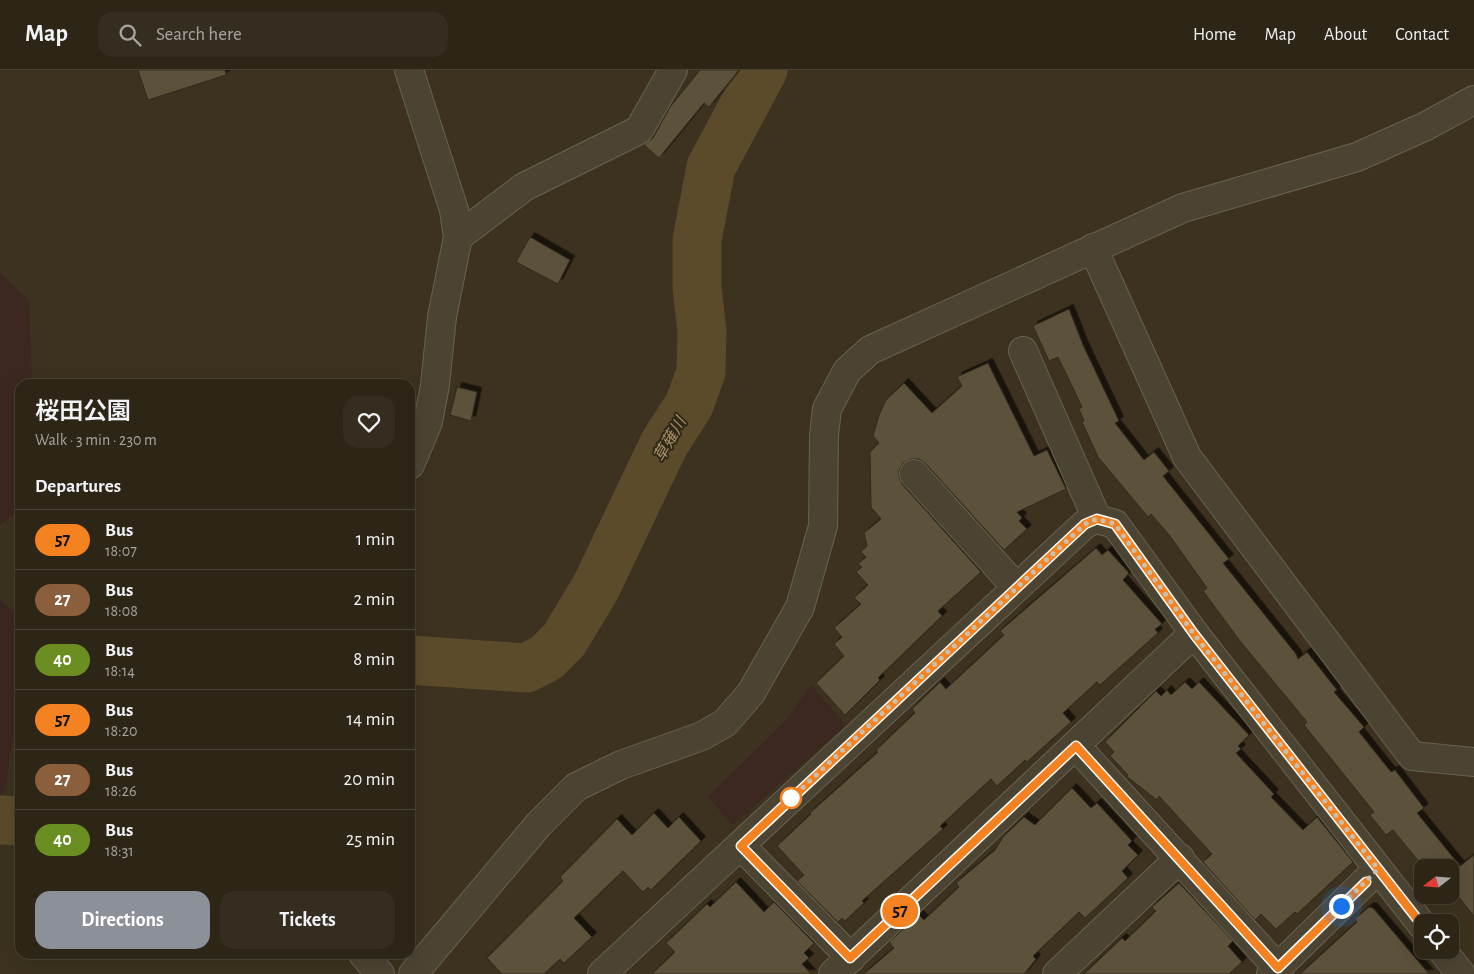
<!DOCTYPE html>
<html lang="en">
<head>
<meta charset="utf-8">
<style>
	:root { --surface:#2d2617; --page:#352e20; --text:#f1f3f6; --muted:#a7a5a1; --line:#484336; --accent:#8c9099 }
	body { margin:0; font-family:"Alegreya Sans","Noto Sans JP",sans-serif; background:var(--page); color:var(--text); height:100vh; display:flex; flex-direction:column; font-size:19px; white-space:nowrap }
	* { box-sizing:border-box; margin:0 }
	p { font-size:16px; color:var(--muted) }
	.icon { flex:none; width:28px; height:28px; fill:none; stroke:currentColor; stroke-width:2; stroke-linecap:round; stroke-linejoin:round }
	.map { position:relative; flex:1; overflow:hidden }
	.side { position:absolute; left:15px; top:309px; width:400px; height:580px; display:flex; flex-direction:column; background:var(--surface); border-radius:15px; box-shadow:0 5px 20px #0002,0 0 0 1px var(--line) }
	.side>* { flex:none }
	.badge { padding:0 10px; border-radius:16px; font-size:18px; line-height:32px }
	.needle { width:32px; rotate:253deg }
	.controls { position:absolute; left:1414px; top:789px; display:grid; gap:10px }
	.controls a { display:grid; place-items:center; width:45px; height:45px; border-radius:10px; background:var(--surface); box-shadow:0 5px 20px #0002,0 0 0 1px var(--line); font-size:25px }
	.you { position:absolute; width:25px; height:25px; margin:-12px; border:4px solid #fff; border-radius:50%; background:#1a73e8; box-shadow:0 0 0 8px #1a73e833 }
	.map>.badge { position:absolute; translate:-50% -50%; box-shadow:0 0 0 2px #fff }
	h2 { padding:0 20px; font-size:19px; line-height:45px }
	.round { display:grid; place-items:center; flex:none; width:52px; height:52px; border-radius:15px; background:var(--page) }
	.headline { display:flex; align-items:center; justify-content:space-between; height:85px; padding:0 20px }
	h1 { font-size:24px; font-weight:600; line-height:38px }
	.cta { display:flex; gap:10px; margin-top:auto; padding:10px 20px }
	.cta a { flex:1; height:58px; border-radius:15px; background:var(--accent); color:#fff; font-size:20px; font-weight:600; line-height:58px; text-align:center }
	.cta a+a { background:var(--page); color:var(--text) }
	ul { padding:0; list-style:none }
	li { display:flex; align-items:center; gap:15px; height:60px; padding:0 20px; border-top:1px solid var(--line) }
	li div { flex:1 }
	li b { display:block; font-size:19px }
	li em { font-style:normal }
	li .badge { min-width:55px; font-weight:700; text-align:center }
	header { display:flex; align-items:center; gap:30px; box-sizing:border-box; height:70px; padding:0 25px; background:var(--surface); border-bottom:1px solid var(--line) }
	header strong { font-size:24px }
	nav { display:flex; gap:28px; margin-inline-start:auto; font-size:18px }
	.search { width:350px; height:45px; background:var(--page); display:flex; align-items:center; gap:12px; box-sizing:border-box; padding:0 18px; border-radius:15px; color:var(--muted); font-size:19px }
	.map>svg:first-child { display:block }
	.green { fill:#3d2721 }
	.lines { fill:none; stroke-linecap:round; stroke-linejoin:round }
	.river { stroke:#5c4b2b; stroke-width:49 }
	.building { fill:#5b513b; stroke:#322a1b; filter:url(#shadow) }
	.minor-casing { stroke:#696151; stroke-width:30 }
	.tertiary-casing { stroke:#696151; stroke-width:30 }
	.minor { stroke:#4c4433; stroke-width:28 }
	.tertiary { stroke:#4c4433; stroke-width:28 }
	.line-casing { stroke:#fff; stroke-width:11 }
	.line { stroke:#f58220; stroke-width:8 }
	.walk { stroke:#c8c0ae; stroke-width:5; stroke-dasharray:0 9 }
	.stop-dot { fill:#fff; stroke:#f58220; stroke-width:2.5 }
	.labels { text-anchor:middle; stroke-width:4; stroke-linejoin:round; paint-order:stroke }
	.water-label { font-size:16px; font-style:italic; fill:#aa9264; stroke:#302819 }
</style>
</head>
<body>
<header>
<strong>Map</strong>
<div class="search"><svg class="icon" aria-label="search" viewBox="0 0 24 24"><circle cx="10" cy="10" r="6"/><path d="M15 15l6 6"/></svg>Search here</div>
<nav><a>Home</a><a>Map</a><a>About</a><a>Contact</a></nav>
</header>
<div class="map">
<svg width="1474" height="904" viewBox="0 0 1474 904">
	<defs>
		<filter id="shadow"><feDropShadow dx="4.5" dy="-4.5" stdDeviation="0" flood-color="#0009"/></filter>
	</defs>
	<rect width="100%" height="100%" fill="#3c321f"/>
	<!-- green -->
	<path class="green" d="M0,203L29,231L32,314H20V439L0,455Z
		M0,529L20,550V614L5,722L0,727Z
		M811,615L846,655L733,755L708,727L788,648Z"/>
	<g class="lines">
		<!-- river -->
		<path class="river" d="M410,590L526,598L546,588L564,570L596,517L664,374L689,335L701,302L702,262L697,217V170L711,97L763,0
			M0,750L20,751"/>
	</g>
	<!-- building -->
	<path class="building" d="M138,0H225L226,5L148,30Z
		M700,0H739L709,37L704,33L659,88L644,75L653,68L670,37Z
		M530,167L570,190L558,214L516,192Z
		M1069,239L1083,275L1119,351L1115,353L1144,390L1154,382L1169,401L1163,406L1229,489L1223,493L1296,584L1298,589L1307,582L1337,620L1334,622L1364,657L1359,662L1391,702L1395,700L1424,738L1417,743L1460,796L1474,785V846L1450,816V804L1458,798H1424L1393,760L1386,765L1370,745L1374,742L1304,655L1307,652L1240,571L1203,521L1207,518L1170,466L1151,444L1148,447L1098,387L1082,352L1084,351L1079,339L1082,337L1058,287L1049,291L1033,256Z
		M988,293L1034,386L1047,380L1066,419L1017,442L1022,448L1019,451L1027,459L1004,480L926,394L919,389H911L903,393L899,400V407L902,414L981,502L938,541L942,546L878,608L880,610L845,645L816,613L844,586L834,574L842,567L834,558L861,534L854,528L868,515L856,502L862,497L858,494L866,487L861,482L867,476L864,463L881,449L871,437L870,382L879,373L873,366L879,345L886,330L904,313L932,343L962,316L957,307Z
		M457,317L477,322L471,351L450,345Z
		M1096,478L1102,485L1108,480L1129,503L1123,510L1162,554L1155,559L1158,563L1100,615L1097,612L1063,643L1071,652L1027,692L1025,690L997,716L991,709L940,756L943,759L862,831L864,833L845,851L842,848L838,852L797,811L804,805L777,776L811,744L810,743L878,682L876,680L915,643L912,639L940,612L946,619L1004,565L1000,561Z
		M1185,612L1192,619L1199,612L1249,665L1238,676L1241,679L1236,683L1274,724L1271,727L1303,760L1317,747L1353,792L1297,844L1295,842L1276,859L1261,844L1255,850L1203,792L1212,784L1159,726L1157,730L1126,706L1128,705L1110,686L1114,682L1105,672L1156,621L1161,626L1167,620L1171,625Z
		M1072,718L1091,738L1097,733L1132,771L1128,775L1138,785L1122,801L1128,808L1085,848L1079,842L1033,886L1036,889L1024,904H864L894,878L889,872L919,845L924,850L959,817L956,813L995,780L1003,767L1024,747L1035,755Z
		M654,743L668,758L679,747L701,771L651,820L648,817L643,822L623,801L574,848L592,867L564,893L560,889L544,904H502L487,888L563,811L560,807L617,749L632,765Z
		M736,812L764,842L774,832L814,873L804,883L809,888L802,894L811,904H652L675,882L666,873L707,834L710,837Z
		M1179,813L1233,871L1228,876L1242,892L1229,904H1084L1122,868L1125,871L1156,841L1152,837Z
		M1369,837L1373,838L1429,904H1300L1357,852L1355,849Z"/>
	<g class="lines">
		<defs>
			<path id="minor" d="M409,0L454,140L458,167L442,247L435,315L428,352L410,395
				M458,167L524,117L639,60L673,0
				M1093,178L1187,387L1412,686L1474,692
				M1023,281L1097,449
				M914,404L1016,517
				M1076,676L1278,898
				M741,776L851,888
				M363,884L380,904
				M833,904L1194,563
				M1057,904L1180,788
				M1271,904L1378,799"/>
			<path id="tertiary" d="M1442,880L1461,904
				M413,904L539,754L576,717L621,695L702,666L725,653L751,623L800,537L823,456L824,365L827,339L847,301L870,280L1183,138L1357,87L1426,56L1474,30
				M602,904L1085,454L1097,449L1115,454L1194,563L1422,855"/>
		</defs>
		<!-- minor casing -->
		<use href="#minor" class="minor-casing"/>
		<!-- tertiary casing -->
		<use href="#tertiary" class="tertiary-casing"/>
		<!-- minor -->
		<use href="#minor" class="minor"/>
		<!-- tertiary -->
		<use href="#tertiary" class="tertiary"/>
	</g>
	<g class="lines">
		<defs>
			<path id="line" d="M1366,812L1278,898L1076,676L850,888L741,776L1085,454L1097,449L1115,454L1194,564L1422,855"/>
		</defs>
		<!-- line casing -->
		<use href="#line" class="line-casing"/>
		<!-- line -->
		<use href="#line" class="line"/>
		<!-- walk -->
		<path class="walk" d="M791,728L784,735L1085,454L1097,449L1115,454L1194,564L1378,799L1341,836"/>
	</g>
	<!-- markers -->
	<circle class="stop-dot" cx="791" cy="728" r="10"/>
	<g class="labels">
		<!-- water labels -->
		<g class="water-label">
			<text transform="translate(669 369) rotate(-60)" y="6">草薙川</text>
		</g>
	</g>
</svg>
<div class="controls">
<a><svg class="needle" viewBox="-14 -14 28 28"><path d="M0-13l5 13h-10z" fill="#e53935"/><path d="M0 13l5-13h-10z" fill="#a7a5a1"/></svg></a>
<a><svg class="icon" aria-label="locate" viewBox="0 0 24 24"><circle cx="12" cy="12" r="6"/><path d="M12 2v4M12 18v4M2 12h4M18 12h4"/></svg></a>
</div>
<div class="you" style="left:1341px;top:836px"></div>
<b class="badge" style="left:900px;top:841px;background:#f58220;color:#111">57</b>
<section class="side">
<div class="headline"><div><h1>桜田公園</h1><p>Walk · 3 min · 230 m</p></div><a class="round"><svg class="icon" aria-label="heart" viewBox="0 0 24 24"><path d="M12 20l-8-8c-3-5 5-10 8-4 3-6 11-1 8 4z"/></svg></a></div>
<h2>Departures</h2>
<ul>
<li><span class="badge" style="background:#f58220;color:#111">57</span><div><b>Bus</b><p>18:07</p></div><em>1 min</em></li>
<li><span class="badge" style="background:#8b5e3c;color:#fff">27</span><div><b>Bus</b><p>18:08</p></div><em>2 min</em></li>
<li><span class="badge" style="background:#6b8e23;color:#fff">40</span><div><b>Bus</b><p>18:14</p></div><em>8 min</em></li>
<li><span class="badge" style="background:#f58220;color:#111">57</span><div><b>Bus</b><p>18:20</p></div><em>14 min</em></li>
<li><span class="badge" style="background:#8b5e3c;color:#fff">27</span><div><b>Bus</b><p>18:26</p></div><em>20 min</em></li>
<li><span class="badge" style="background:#6b8e23;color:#fff">40</span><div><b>Bus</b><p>18:31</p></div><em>25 min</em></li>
</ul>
<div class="cta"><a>Directions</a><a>Tickets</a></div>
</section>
</div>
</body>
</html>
